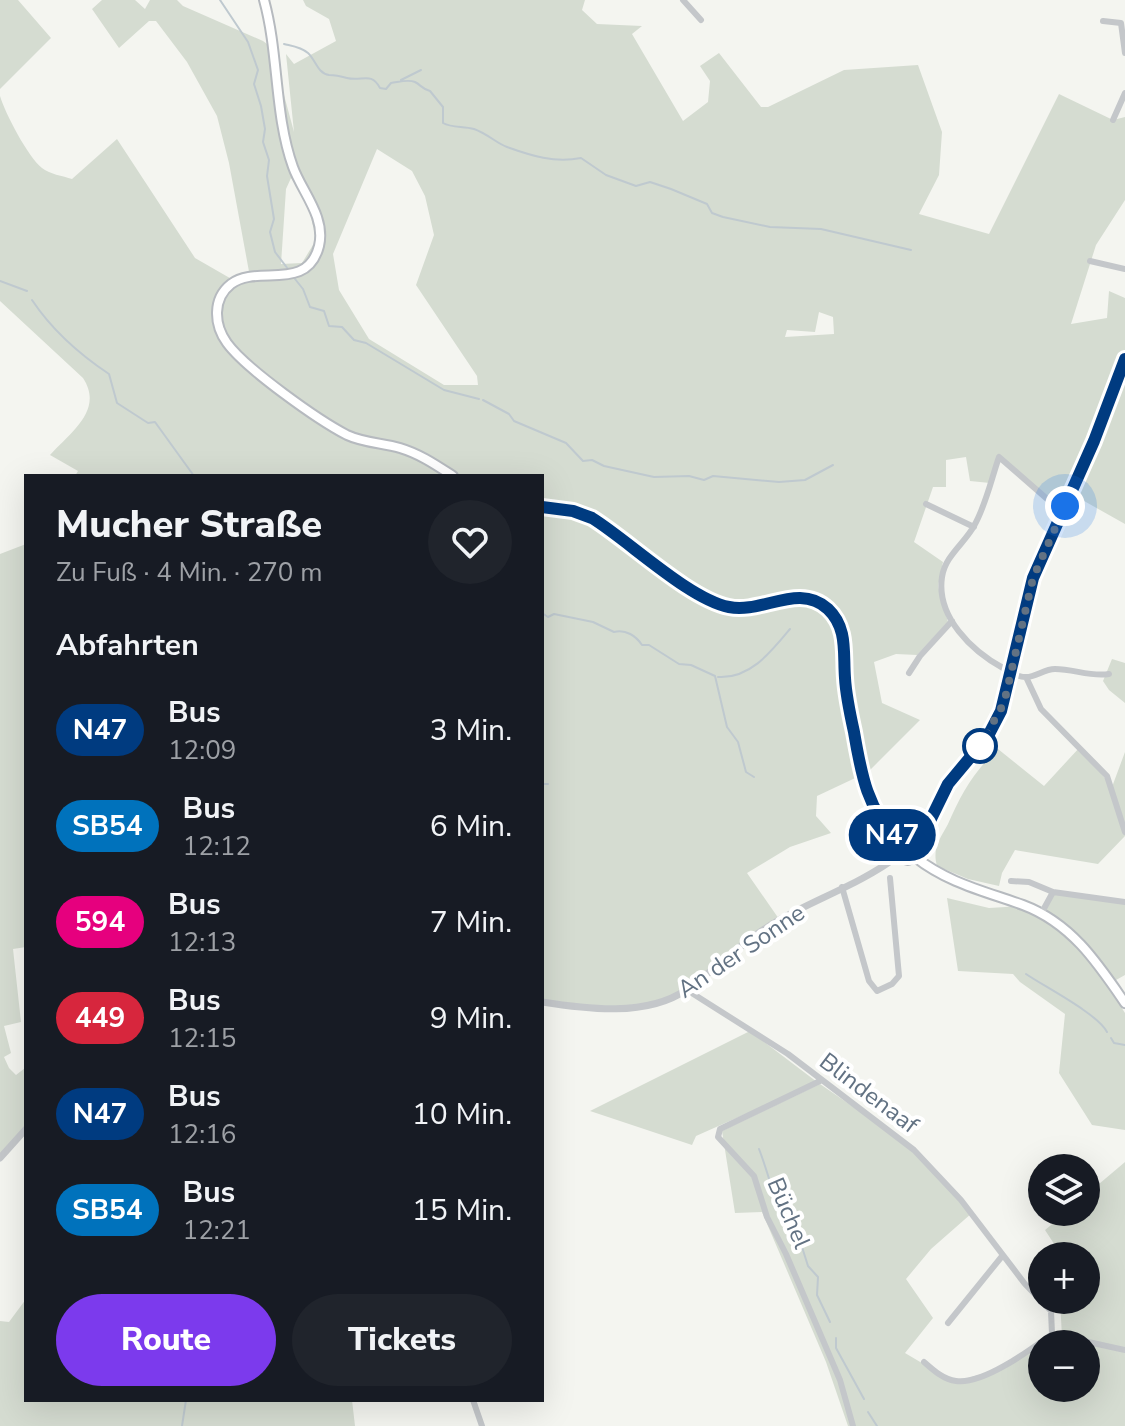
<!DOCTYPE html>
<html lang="de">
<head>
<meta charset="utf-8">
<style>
	:root { --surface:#171b24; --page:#20242c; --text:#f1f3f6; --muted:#9ea1a6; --accent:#7c3aed }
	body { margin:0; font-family:"Nunito Sans",sans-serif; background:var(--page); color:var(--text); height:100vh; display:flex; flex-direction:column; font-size:30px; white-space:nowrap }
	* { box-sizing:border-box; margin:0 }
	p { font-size:26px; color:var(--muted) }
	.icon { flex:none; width:44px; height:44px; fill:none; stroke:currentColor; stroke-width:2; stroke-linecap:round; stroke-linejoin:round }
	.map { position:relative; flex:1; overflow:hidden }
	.drawer { position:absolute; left:24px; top:474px; width:520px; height:928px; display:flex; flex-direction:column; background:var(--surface); border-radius:0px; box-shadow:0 8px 32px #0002 }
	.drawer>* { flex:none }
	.badge { padding:0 16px; border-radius:26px; font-size:28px; line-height:52px }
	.buttons { position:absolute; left:1028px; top:1154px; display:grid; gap:16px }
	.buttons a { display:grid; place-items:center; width:72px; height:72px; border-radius:50%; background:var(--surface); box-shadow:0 8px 32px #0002; font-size:40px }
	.you { position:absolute; width:40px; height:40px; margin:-20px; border:6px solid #fff; border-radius:50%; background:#1a73e8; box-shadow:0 0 0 12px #1a73e833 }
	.map>.badge { position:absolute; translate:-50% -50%; box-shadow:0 0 0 4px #fff }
	h2 { padding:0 32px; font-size:30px; line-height:72px }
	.round { display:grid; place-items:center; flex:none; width:84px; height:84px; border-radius:42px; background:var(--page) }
	.headline { display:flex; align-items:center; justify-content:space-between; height:136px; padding:0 32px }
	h1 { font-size:38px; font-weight:800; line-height:60px }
	.button { display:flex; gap:16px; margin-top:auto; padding:16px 32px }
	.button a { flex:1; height:92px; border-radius:48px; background:var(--accent); color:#fff; font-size:32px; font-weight:800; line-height:92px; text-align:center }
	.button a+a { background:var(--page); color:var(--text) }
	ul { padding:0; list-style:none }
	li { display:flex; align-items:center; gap:24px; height:96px; padding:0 32px }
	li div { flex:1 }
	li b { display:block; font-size:30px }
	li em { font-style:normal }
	li .badge { min-width:88px; font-weight:700; text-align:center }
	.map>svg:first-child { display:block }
	.green { fill:#d5dcd1; fill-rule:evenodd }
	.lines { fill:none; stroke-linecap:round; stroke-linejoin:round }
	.stream { stroke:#bfc9cf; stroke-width:2 }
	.secondary-casing { stroke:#b6babf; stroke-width:12 }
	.minor { stroke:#c4c7ca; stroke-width:6 }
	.tertiary { stroke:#c4c7ca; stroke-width:7 }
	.secondary { stroke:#fff; stroke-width:8 }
	.line-casing { stroke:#fff; stroke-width:18 }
	.line { stroke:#003b80; stroke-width:12 }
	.walk { stroke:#627283; stroke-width:8; stroke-dasharray:0 14.4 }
	.stop-dot { fill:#fff; stroke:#003b80; stroke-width:4 }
	.labels { text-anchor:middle; stroke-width:8; stroke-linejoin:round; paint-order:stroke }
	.street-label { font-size:24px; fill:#627283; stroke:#fff }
</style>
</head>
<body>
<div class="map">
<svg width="1125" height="1426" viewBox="0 0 1125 1426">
	<rect width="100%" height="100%" fill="#f4f5f0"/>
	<!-- green -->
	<path class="green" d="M0,0H18L51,38L0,89Z
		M102,0H135L145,9L150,0H177L183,6L263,41L271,47L294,132L286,54L294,64L336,41L329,19L306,6L303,0H585L582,10L597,24L642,26L632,34L683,121L708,102L710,81L700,66L719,53L761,107H768L844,70L918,65L942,132L939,175L919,214L989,234L1059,94L1113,120L1125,117V200L1096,245L1071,324L1107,318L1109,291L1125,298V350L1094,434L1062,502H1054L999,458L990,483L970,481L966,457L946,460V487H933L914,542L943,562L938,586L948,622L917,655L896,654L874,662L882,703L920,720L868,772L817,796L816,816L831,833L790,847L747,873L779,919L669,1000L607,1008L542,1002V476H75L78,471L50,455C71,432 104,410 83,378L0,301V96C5,113 28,157 42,168C49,174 63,176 72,179L117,139L195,258L235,281L250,277L229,163L217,116L187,62L156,21H149L119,48L92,9ZM377,149L412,171L425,196L434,235L416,285L477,376L478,385H444L369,339L339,290L333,254ZM291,178L307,198L316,240L302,263L281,264L286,189ZM819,312L833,317L834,334L785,337L787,330L815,332Z
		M1125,383V524L1077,497Z
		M26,544V947L13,949L21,1022L4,1026L11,1053L4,1057L9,1068L16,1075L25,1068L26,1070V1129L0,1158V554Z
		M1112,659L1125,663V703L1109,690L1103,681Z
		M1080,747L1112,787L1125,752V836L1098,864L1015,850L1002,873L999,886L968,879L937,866C932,848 940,839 948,824C961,794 974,771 998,749L1044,786Z
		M1053,892L1125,902V975L1107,985L1125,1013V1130L1092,1125L1059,1073L1065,1014L1020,982L1013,974L958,971L947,898L989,908L1024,906L1040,913Z
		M750,1031L817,1082L696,1136L692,1145L590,1111Z
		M820,1084L907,1144L972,1213L931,1249L906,1279L933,1318L905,1353L954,1382L999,1369L1052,1334L1062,1336L1060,1300H1086V1256H1062L1045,1230L1067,1212H1086V1195L1125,1162V1426H848L826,1362L762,1212L735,1213L722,1131ZM1042,1344H1086V1388H1042Z
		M26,1299V1400H352L355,1426H0V1321L9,1322Z"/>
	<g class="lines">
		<!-- stream -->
		<path class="stream" d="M220,0L248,42L258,70L254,84L261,106L265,129L263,142L269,160L267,176L274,219L270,232L275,252L288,269
			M284,44C292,46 301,47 308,53C315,59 318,74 329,75C336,75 340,76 347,78C362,82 371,71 380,88L386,89L391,83C399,82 408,79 415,82C421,85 422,89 430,91L443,107V123C452,128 463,126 474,129C488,134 496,143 507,147C532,156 554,163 581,158L606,175L636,186L650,182L671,189L707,204L712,213L723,217L770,227L821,229L911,250
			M401,80L421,70
			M295,279L303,289L310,307L324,311L329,326L342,327L354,340L366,343L444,390L479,399
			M0,281L27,291
			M32,300C52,330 79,354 109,374L117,403L148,423L155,422L194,476
			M483,400L509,414L514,421L566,443L583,461L592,460L604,466L654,477L689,476L704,480L713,476L779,482L805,480L833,465
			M542,613L548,617L554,614L593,622L614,632C626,629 636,636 642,645H649L679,664L691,665L715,676L727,727L738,742L746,772L754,777
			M718,677C750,679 771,652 790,629
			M542,784H548
			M1026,974C1045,987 1098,1014 1107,1032
			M1111,1038L1114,1043L1125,1045
			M759,1149C771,1180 777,1212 791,1241L802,1247L808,1266L818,1277L817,1295L830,1322
			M836,1338V1348L864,1399
			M868,1412L877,1426
			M182,1426L186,1400"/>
		<defs>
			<path id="secondary" d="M264,0C279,54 274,114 293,167C302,192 326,217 319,246C307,293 257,264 231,284C212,299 214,325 227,343C246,369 318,420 347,435C364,443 383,443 400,448C420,454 436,465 453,476
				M542,507L573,511L592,518C629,542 689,598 729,607C762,614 798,582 828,609C848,628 843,653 845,678C846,696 850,714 854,732C861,773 867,811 899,842
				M914,841L925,831L948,784L988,736L1001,711L1033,578L1094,441L1125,359
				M899,842L896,852L901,858L908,860L915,857
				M915,857C948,883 984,891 1023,905C1071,923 1097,962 1125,1003"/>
		</defs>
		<!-- secondary casing -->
		<use href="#secondary" class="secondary-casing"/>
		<!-- minor -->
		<path class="minor" d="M683,0L701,20
			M1103,21L1121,23L1125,53
			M1113,120L1125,93
			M1090,261L1125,269
			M926,504L974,527
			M1062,512L999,457C991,480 986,505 974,526C964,544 945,556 942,577C936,617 972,651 1003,668C1009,671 1019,678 1026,677C1036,677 1044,669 1055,669C1074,669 1090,677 1109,674
			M909,673L920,656L952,621
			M1026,677L1041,709L1107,776L1125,832
			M1011,881L1029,882L1053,892
			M842,887L869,981L877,991L892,984L899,976L890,878
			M1041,914L1053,892L1125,902
			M687,990L788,1054L914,1150L961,1200L1025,1284L1051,1311L1052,1334
			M820,1081L720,1129L718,1137L754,1176L767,1217L786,1254L840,1380L853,1426
			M948,1323L1003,1255
			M1052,1334L1125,1350
			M924,1362C933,1370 944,1380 956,1381C983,1385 1030,1350 1052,1334
			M473,1400L482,1426"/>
		<!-- tertiary -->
		<path class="tertiary" d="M542,1002C586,1009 647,1017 686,990C718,968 745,939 779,920C818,898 862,883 898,856
			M0,1158L26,1129"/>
		<!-- secondary -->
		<use href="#secondary" class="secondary"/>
	</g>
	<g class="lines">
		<defs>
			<path id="line" d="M542,507L573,511L592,518C629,541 689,599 729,607C762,614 799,582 828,609C848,628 843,653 845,678C846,696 850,714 854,732C861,773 867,810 899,842L907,838L914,841L925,831L948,784L988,736L1001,711L1033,578L1094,441L1125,359"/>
		</defs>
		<!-- line casing -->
		<use href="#line" class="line-casing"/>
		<!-- line -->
		<use href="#line" class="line"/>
		<!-- walk -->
		<path class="walk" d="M980,746L1004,703L1033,578L1065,506"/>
	</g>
	<!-- markers -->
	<circle class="stop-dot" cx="980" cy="746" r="16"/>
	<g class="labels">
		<!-- street labels -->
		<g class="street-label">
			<text transform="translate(741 951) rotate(-34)" y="8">An der Sonne</text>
			<text transform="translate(869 1093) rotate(37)" y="8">Blindenaaf</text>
			<text transform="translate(789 1213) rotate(67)" y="8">Büchel</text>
		</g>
	</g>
</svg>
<div class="buttons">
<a><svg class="icon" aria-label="layers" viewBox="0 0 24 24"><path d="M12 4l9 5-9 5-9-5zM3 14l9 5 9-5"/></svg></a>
<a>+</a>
<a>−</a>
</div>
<div class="you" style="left:1065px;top:506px"></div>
<b class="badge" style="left:892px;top:835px;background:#003b80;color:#fff">N47</b>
<section class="drawer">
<div class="headline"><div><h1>Mucher Straße</h1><p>Zu Fuß · 4 Min. · 270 m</p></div><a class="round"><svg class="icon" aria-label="heart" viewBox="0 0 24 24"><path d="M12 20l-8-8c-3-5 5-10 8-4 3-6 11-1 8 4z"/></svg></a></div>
<h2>Abfahrten</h2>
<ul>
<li><span class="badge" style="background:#003b80;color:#fff">N47</span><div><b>Bus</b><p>12:09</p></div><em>3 Min.</em></li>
<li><span class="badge" style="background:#0072bc;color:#fff">SB54</span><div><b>Bus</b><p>12:12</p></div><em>6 Min.</em></li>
<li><span class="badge" style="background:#e6007e;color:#fff">594</span><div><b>Bus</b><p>12:13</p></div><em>7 Min.</em></li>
<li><span class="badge" style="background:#d7263d;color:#fff">449</span><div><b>Bus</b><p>12:15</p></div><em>9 Min.</em></li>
<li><span class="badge" style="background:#003b80;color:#fff">N47</span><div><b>Bus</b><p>12:16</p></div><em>10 Min.</em></li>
<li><span class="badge" style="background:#0072bc;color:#fff">SB54</span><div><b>Bus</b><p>12:21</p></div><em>15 Min.</em></li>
</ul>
<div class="button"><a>Route</a><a>Tickets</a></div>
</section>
</div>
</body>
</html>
